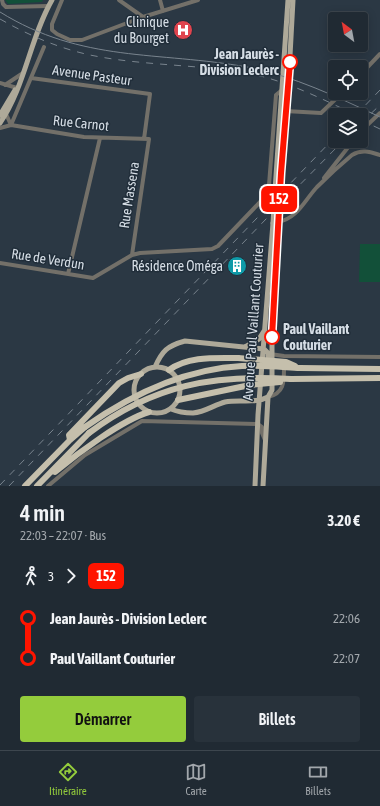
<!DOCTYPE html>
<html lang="fr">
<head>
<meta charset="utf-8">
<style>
	:root { --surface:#202a33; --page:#28323b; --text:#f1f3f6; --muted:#a2a7ac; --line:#3d464e; --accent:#94cc3c }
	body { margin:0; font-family:"Asap Condensed",sans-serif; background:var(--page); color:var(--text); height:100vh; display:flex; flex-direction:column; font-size:15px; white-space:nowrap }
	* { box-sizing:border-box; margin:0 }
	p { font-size:13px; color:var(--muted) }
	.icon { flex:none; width:22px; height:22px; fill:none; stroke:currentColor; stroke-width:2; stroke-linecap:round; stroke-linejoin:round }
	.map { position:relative; height:486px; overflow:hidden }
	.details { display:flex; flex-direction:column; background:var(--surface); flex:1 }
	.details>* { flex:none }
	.badge { padding:0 8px; border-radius:6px; font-size:14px; line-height:26px }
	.needle { width:26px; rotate:328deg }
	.tools { position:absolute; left:328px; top:12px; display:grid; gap:8px }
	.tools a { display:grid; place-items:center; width:40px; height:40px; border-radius:4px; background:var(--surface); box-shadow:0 2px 10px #0003,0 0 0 1px var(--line); font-size:20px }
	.map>.badge { position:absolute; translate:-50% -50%; box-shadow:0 0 0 2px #fff }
	.legs { display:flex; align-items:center; gap:6px; height:44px; padding:0 20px; font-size:13px }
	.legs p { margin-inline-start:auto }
	.summary { display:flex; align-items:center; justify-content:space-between; height:68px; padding:0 20px }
	h1 { font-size:22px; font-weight:600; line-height:30px }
	.action { display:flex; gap:8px; margin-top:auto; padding:8px 20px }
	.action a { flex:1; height:46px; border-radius:4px; background:var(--accent); color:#111; font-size:16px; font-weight:600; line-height:46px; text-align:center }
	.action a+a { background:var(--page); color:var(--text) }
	ul { padding:0 20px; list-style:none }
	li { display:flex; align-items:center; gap:14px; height:40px; font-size:15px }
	li i { display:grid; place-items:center; width:6px; height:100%; margin:0 5px; background:currentColor }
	li i::after { content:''; width:10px; height:10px; margin:-5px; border:3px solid; border-radius:50%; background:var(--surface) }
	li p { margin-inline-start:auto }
	li:first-child i { background:linear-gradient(#0000 50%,currentColor 0) }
	li:last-child i { background:linear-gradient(currentColor 50%,#0000 0) }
	.tab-bar { display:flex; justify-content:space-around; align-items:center; height:56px; border-top:1px solid var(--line); background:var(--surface); font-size:11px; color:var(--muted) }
	.tab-bar a { display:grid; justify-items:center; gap:2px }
	.tab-bar .on { color:var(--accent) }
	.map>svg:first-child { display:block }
	.garden { fill:#125039 }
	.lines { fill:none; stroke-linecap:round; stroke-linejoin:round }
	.minor { stroke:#737069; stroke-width:4 }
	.major { stroke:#aea999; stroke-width:5 }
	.highway { stroke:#c5bfac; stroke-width:6 }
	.tram { stroke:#79848e; stroke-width:1 }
	.rail { stroke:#79848e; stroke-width:1; stroke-dasharray:7 7; stroke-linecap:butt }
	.major-bridge { stroke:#aea999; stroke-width:5 }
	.highway-bridge { stroke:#c5bfac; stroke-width:6 }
	.line-1-casing { stroke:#fff; stroke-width:9 }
	.line-1 { stroke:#ff1400; stroke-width:6 }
	.stop-1-dot { fill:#fff; stroke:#ff1400; stroke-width:2 }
	.labels { text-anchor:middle; stroke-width:3; stroke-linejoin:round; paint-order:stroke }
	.poi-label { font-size:14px; fill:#d5dde5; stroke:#212e3a; text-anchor:end }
	.stop-label { font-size:14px; font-weight:bold; fill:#d5dde5; stroke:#212e3a; text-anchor:end }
	.street-label { font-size:14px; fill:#d5dde5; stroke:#212e3a }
</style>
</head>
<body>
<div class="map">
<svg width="380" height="486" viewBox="0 0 380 486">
	<rect width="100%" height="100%" fill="#2b3844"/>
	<!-- garden -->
	<path class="garden" d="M5,0H43L42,2L8,4Z
		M360,244H380V282H359Z"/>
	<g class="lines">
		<!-- minor -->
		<path class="minor" d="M2,0L3,4L6,7L48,6
			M62,0L52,24V30L57,34L70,40H82L143,17L198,0
			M119,0L143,17
			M160,0L163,11
			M361,74L380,54
			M31,78L150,94L144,139
			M0,83L17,88
			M5,85L23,73
			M285,111L321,113L342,93
			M6,114L11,125
			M11,125L44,47
			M0,128L11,125L84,137L149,139L132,255
			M361,131L380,113
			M324,178L353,141
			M278,222C298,218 304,201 317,187C328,176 340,165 352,155C362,149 370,152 380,155
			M0,263L93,278L132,255L140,253L212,249L218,246L261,201L269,185L276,95L282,90
			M68,274L100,138
			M270,354L284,356L380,357
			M268,397C285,393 284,381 284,366
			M48,486L85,455L142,421L258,424L262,427V433L265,440"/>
		<!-- major -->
		<path class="major" d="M0,115L15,90
			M0,123C25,87 30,38 52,0
			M280,187L289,74L293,0
			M275,191L288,0
			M245,347L259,339L264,331
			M134 390a23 23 0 1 1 46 0a23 23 0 1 1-46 0Z
			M155,367C162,351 167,346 185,341L264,349L268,353V364
			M171,409C178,412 185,413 193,413C205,412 214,405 225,402C240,399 255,404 268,397
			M255,486L258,415L273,223
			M263,486L268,397L272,390V335L279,222"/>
		<!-- highway -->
		<path class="highway" d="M300,368L380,369
			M169,370C188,356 215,358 238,358
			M291,379L380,378
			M178,400L250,385
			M70,440L69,435L119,383L128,378L141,374
			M52,471L55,472C78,453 122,420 149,412
			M25,486L70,440L85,427
			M37,486L89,433"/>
		<!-- tram -->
		<path class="tram" d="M0,12C82,63 158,51 247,67C294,76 337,97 380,117"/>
		<!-- rail -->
		<path class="rail" d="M0,19C28,35 58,48 90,55C143,66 198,64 252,74C289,82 322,99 356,115
			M356,115L380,90
			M361,120L380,129
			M361,123L380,105
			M0,485L335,137
			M9,486L267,218L343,141"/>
		<!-- major-bridge -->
		<path class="major-bridge" d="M279,222L280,187
			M273,223L275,191"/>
		<!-- highway-bridge -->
		<path class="highway-bridge" d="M238,358L286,362L295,366
			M250,385L280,382
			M85,427C132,394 184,369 242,366C261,365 281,367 300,368
			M89,433C153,385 214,374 291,379"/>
	</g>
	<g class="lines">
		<defs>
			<path id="line-1" d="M272,337L281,173L290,62"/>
		</defs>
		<!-- line-1 casing -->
		<use href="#line-1" class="line-1-casing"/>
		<!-- line-1 -->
		<use href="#line-1" class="line-1"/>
	</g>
	<!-- icons -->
	<defs>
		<symbol id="hospital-disc" viewBox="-11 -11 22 22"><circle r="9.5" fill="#e0444e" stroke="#212e3a"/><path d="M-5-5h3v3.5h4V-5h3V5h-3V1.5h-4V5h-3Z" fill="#fff"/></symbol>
		<symbol id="building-disc" viewBox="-11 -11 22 22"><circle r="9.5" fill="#0f9aa8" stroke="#212e3a"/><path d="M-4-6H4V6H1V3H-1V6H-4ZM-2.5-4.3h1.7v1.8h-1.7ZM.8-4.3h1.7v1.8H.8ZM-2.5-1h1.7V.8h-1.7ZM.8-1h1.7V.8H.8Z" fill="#fff"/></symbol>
	</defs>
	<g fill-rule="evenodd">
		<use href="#hospital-disc" x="172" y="19" width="22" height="22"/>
		<use href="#building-disc" x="226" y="255" width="22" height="22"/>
	</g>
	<!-- markers -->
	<g class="stop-1-dot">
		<circle cx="290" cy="62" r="7"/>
		<circle cx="272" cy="337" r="7"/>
	</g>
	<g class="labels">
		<!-- poi labels -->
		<g class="poi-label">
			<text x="169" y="27">Clinique<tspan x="169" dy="16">du Bourget</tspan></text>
			<text x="223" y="271">Résidence Oméga</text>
		</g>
		<!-- stop labels -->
		<g class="stop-label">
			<text x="279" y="59">Jean Jaurès -<tspan x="279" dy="16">Division Leclerc</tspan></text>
			<text x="283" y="334" text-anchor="start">Paul Vaillant<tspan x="283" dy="16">Couturier</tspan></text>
		</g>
		<!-- street labels -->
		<g class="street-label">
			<text transform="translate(92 75) rotate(8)" y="5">Avenue Pasteur</text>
			<text transform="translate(81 123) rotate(6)" y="5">Rue Carnot</text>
			<text transform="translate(129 195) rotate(-81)" y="5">Rue Massena</text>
			<text transform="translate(48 259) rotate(9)" y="5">Rue de Verdun</text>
			<text transform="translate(253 322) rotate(-86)" y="5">Avenue Paul Vaillant Couturier</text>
		</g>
	</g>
</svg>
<div class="tools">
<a><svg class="needle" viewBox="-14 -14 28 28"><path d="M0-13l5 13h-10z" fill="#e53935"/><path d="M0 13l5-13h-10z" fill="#a2a7ac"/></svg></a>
<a><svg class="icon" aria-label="locate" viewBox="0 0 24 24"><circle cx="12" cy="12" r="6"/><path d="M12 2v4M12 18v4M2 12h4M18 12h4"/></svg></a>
<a><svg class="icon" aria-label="layers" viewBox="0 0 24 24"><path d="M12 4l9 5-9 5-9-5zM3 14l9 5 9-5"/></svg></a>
</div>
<b class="badge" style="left:279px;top:199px;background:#ff1400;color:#fff">152</b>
</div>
<section class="details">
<div class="summary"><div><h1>4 min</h1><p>22:03 – 22:07 · Bus</p></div><b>3.20 €</b></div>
<div class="legs"><svg class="icon" aria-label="walk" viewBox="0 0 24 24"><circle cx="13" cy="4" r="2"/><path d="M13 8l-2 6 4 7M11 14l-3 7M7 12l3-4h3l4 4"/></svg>3<svg class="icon" aria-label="forward" viewBox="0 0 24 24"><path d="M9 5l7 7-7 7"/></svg><b class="badge" style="background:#ff1400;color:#fff">152</b></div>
<ul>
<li><i style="color:#ff1400"></i><b>Jean Jaurès - Division Leclerc</b><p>22:06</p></li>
<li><i style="color:#ff1400"></i><b>Paul Vaillant Couturier</b><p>22:07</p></li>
</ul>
<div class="action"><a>Démarrer</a><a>Billets</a></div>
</section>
<nav class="tab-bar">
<a class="on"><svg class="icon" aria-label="directions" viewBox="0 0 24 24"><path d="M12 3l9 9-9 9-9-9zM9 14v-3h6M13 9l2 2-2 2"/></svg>Itinéraire</a>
<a><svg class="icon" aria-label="map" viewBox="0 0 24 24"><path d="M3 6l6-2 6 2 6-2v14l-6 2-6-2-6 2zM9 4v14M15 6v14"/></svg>Carte</a>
<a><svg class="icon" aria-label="tickets" viewBox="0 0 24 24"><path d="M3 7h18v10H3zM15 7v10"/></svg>Billets</a>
</nav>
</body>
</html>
